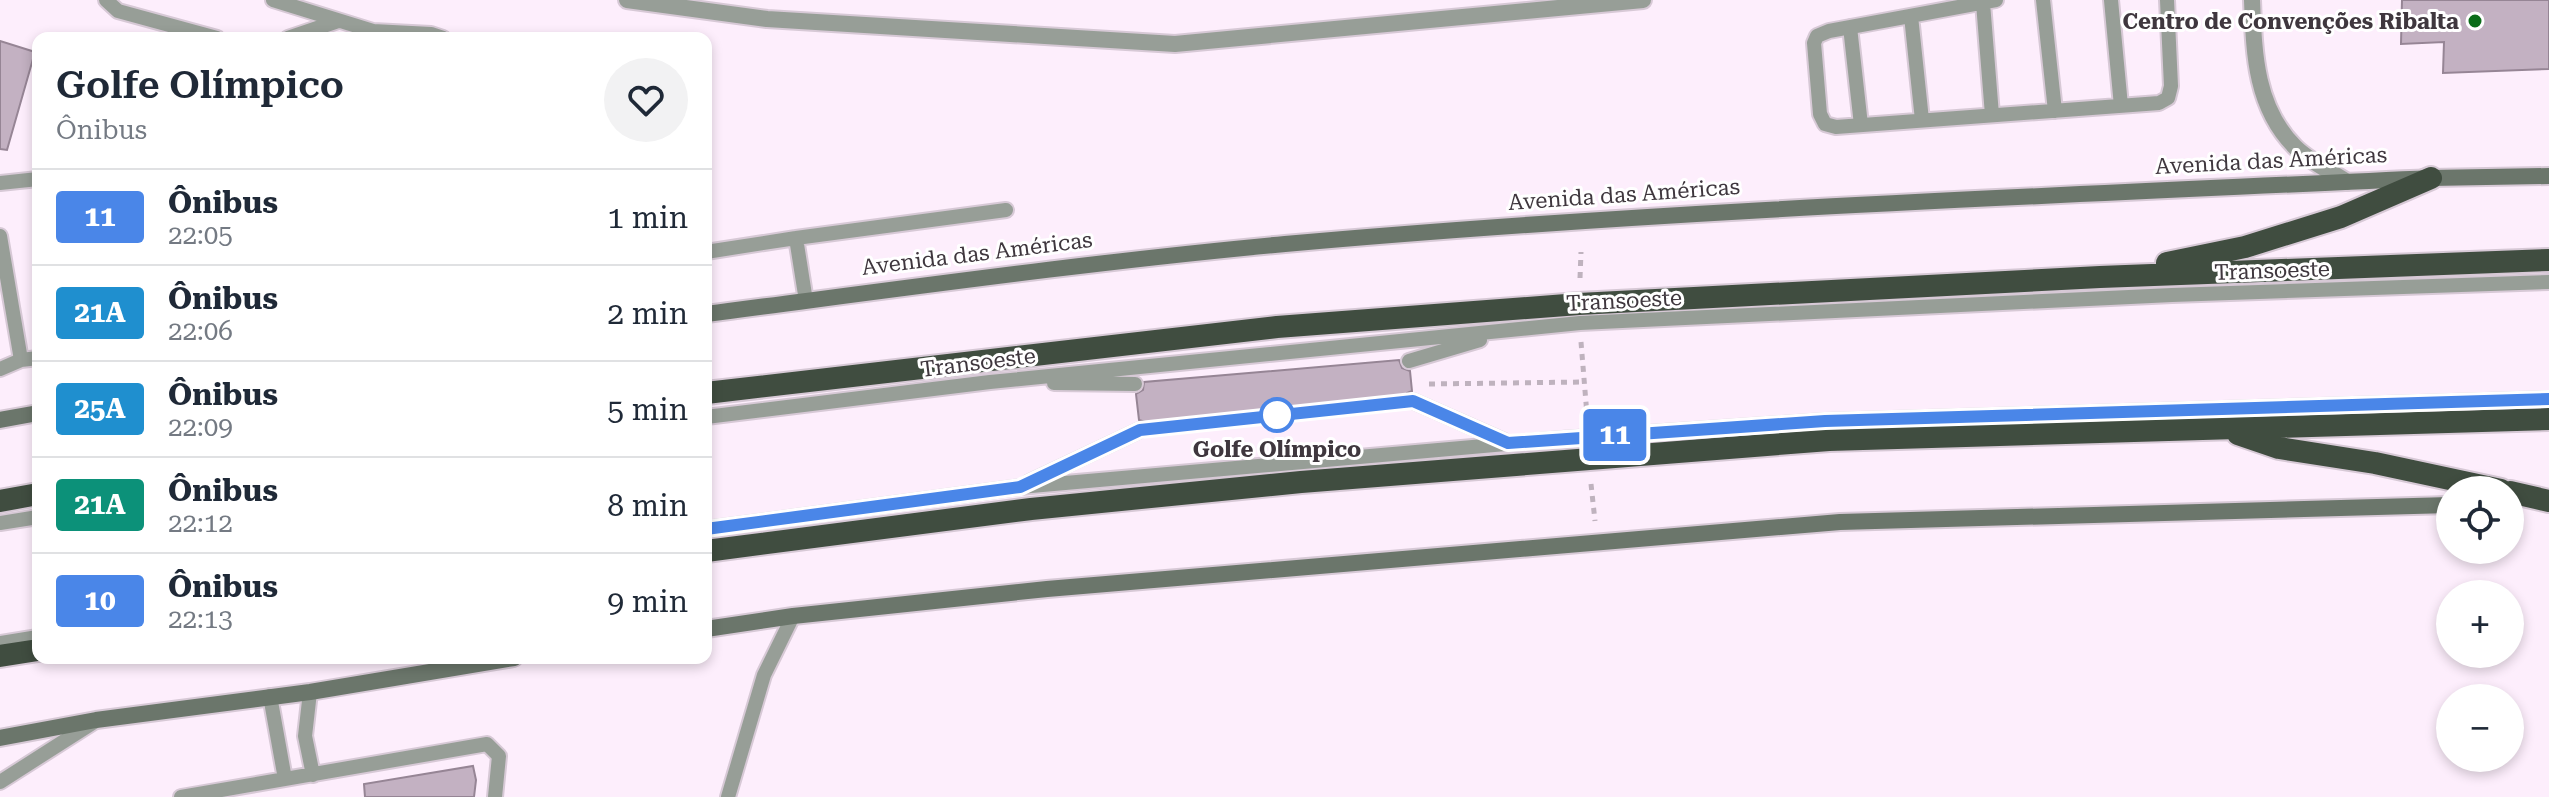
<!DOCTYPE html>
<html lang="pt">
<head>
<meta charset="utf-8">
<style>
	:root { --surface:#fff; --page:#f2f2f3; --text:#1f2937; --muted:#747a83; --line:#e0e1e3 }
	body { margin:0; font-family:"Roboto Serif",serif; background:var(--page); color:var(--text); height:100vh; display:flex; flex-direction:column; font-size:30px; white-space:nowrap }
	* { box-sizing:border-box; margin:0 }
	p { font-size:26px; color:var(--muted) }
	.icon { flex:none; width:44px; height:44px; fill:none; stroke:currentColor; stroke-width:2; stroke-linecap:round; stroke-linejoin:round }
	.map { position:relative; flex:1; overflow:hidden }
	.side { position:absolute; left:32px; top:32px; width:680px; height:632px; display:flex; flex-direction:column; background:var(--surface); border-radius:16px; box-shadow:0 4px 12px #0003 }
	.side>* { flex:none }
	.badge { padding:0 16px; border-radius:6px; font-size:28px; line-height:52px }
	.fabs { position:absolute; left:2436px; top:476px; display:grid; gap:16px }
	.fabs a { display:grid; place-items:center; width:88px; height:88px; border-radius:50%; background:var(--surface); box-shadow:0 4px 12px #0003; font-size:40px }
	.map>.badge { position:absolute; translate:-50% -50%; box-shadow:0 0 0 4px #fff }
	.round { display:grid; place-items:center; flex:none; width:84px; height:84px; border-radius:42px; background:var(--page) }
	.overview { display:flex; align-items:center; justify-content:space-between; height:136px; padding:0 24px }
	h1 { font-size:38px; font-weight:600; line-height:60px }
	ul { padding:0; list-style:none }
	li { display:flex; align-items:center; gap:24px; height:96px; padding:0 24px; border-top:2px solid var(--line) }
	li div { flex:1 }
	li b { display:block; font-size:30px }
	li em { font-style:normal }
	li .badge { min-width:88px; font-weight:700; text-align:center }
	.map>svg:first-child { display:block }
	.building { fill:#c3b1c2; stroke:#968595; stroke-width:2 }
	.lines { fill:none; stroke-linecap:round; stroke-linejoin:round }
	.service-casing { stroke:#d7c9d6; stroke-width:18 }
	.minor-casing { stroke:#d7c9d6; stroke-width:20 }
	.secondary-casing { stroke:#d7c9d6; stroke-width:20 }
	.trunk-casing { stroke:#d7c9d6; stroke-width:26 }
	.path { stroke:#bfb2be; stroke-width:5; stroke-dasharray:6 6; stroke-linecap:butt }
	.service { stroke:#979e97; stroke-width:14 }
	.minor { stroke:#979e97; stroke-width:16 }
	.secondary { stroke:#6b766b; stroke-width:16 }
	.trunk { stroke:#404d40; stroke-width:22 }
	.line-casing { stroke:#fff; stroke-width:18 }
	.line { stroke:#4a86e8; stroke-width:12 }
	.poi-dot { fill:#0b6c19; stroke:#fff; stroke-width:3 }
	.stop-dot { fill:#fff; stroke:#4a86e8; stroke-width:4 }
	.labels { text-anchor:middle; stroke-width:6; stroke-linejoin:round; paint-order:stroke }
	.poi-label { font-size:22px; font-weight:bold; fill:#3f373e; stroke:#fff; text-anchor:end }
	.street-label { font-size:22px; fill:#3f373e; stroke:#fff }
	.stop-label { font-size:22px; font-weight:bold; fill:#3f373e; stroke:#fff }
</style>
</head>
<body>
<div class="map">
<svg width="2549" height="797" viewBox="0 0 2549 797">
	<rect width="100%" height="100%" fill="#fdeefc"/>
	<!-- building -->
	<path class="building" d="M2402,0H2549V69L2443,73L2444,42L2401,44Z
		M0,41L35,52L7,150L0,149Z
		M1399,360L1402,368L1410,371L1412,391L1407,393L1403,401L1407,409L1150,431L1146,422L1139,420L1136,394L1143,390L1144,382Z
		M473,766L476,780L474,797H365L364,784Z"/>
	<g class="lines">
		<defs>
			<path id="service" d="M106,0L118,11L217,38
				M273,0L373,31L431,34L443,38
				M1996,0L1829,31L1817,36L1814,43L1820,114L1825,124L1836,127L2159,103L2168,98L2171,86L2167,0
				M2043,0L2055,111
				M2111,0L2121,106
				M1983,3L1992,115
				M1911,16L1922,120
				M1850,27L1861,125
				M288,38L338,21
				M0,183L38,179
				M0,236L21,360
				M706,252L796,238
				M806,301L796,238L1006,210
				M1409,361L1480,340
				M0,369L21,360L38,358
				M1054,383L1135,384
				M1413,401L1504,441
				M706,417L990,382L1580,323L2172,295L2549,282
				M1028,483L1140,430
				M0,523L38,517
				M706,529L1020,487L1562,439L1825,421L2549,399
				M0,643L38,637
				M310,692L305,736L313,775
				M270,696L285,779
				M0,782L94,722
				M181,797L487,744L499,756L495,797
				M728,797L764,675L793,616"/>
			<path id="minor" d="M627,0L767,19L1175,44L1643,0
				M2252,0C2254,52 2255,107 2295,147C2309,161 2330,171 2347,182"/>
			<path id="secondary" d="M706,314C899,289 1091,262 1285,244C1666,210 2049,196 2431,178L2549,176
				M0,420L38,413
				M706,629L793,616L1047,589L1840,522L2450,505
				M0,738L96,720L310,692L514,658"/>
			<path id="trunk" d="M2167,263L2245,247L2341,217L2431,178
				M706,393L1277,327L1579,304L2100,277L2549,260
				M2238,434L2279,448L2375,463L2501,490
				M2510,492L2549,501
				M0,501L38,494
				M706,551L1031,509L1301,482L1829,440L2549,419
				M0,656L38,650"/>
		</defs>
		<!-- service casing -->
		<use href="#service" class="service-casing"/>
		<!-- minor casing -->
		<use href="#minor" class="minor-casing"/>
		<!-- secondary casing -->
		<use href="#secondary" class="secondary-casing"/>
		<!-- trunk casing -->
		<use href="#trunk" class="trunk-casing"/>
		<!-- path -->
		<path class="path" d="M1580,278L1581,252
			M1581,342L1587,415
			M1429,384L1584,382
			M1591,484L1595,521"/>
		<!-- service -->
		<use href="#service" class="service"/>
		<!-- minor -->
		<use href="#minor" class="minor"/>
		<!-- secondary -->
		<use href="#secondary" class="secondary"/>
		<!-- trunk -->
		<use href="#trunk" class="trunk"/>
	</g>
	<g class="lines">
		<defs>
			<path id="line" d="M706,529L1020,487L1140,430L1413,401L1508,443L1825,421L2549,399"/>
		</defs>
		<!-- line casing -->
		<use href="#line" class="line-casing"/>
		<!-- line -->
		<use href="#line" class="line"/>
	</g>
	<!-- markers -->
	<circle class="poi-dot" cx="2475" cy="21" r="8"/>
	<circle class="stop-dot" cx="1277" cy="415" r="16"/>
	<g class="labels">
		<!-- poi labels -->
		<g class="poi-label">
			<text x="2459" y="29">Centro de Convenções Ribalta</text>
		</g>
		<!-- street labels -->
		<g class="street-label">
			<text transform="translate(2271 160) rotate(-3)" y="8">Avenida das Américas</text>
			<text transform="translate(1624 194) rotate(-4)" y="8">Avenida das Américas</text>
			<text transform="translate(977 253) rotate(-7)" y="8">Avenida das Américas</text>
			<text transform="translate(2272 270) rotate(-2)" y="8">Transoeste</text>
			<text transform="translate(1624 300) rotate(-3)" y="8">Transoeste</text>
			<text transform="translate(978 362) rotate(-7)" y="8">Transoeste</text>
		</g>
		<!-- stop labels -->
		<g class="stop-label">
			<text x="1277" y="457">Golfe Olímpico</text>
		</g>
	</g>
</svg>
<div class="fabs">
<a><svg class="icon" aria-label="locate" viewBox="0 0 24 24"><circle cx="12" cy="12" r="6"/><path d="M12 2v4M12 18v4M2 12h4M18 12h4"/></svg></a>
<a>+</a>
<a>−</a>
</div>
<b class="badge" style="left:1615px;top:435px;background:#4a86e8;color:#fff">11</b>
<section class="side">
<div class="overview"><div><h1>Golfe Olímpico</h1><p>Ônibus</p></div><a class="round"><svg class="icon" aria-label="heart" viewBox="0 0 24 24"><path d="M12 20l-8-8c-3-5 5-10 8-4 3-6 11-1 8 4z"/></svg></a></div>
<ul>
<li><span class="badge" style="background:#4a86e8;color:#fff">11</span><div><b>Ônibus</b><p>22:05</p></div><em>1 min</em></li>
<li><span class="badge" style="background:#1f8fcf;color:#fff">21A</span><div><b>Ônibus</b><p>22:06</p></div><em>2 min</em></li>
<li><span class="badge" style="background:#1f8fcf;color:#fff">25A</span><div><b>Ônibus</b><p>22:09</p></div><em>5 min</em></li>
<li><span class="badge" style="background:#0c9179;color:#fff">21A</span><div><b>Ônibus</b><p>22:12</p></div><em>8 min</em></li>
<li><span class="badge" style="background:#4a86e8;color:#fff">10</span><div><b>Ônibus</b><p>22:13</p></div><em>9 min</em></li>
</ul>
</section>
</div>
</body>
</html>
